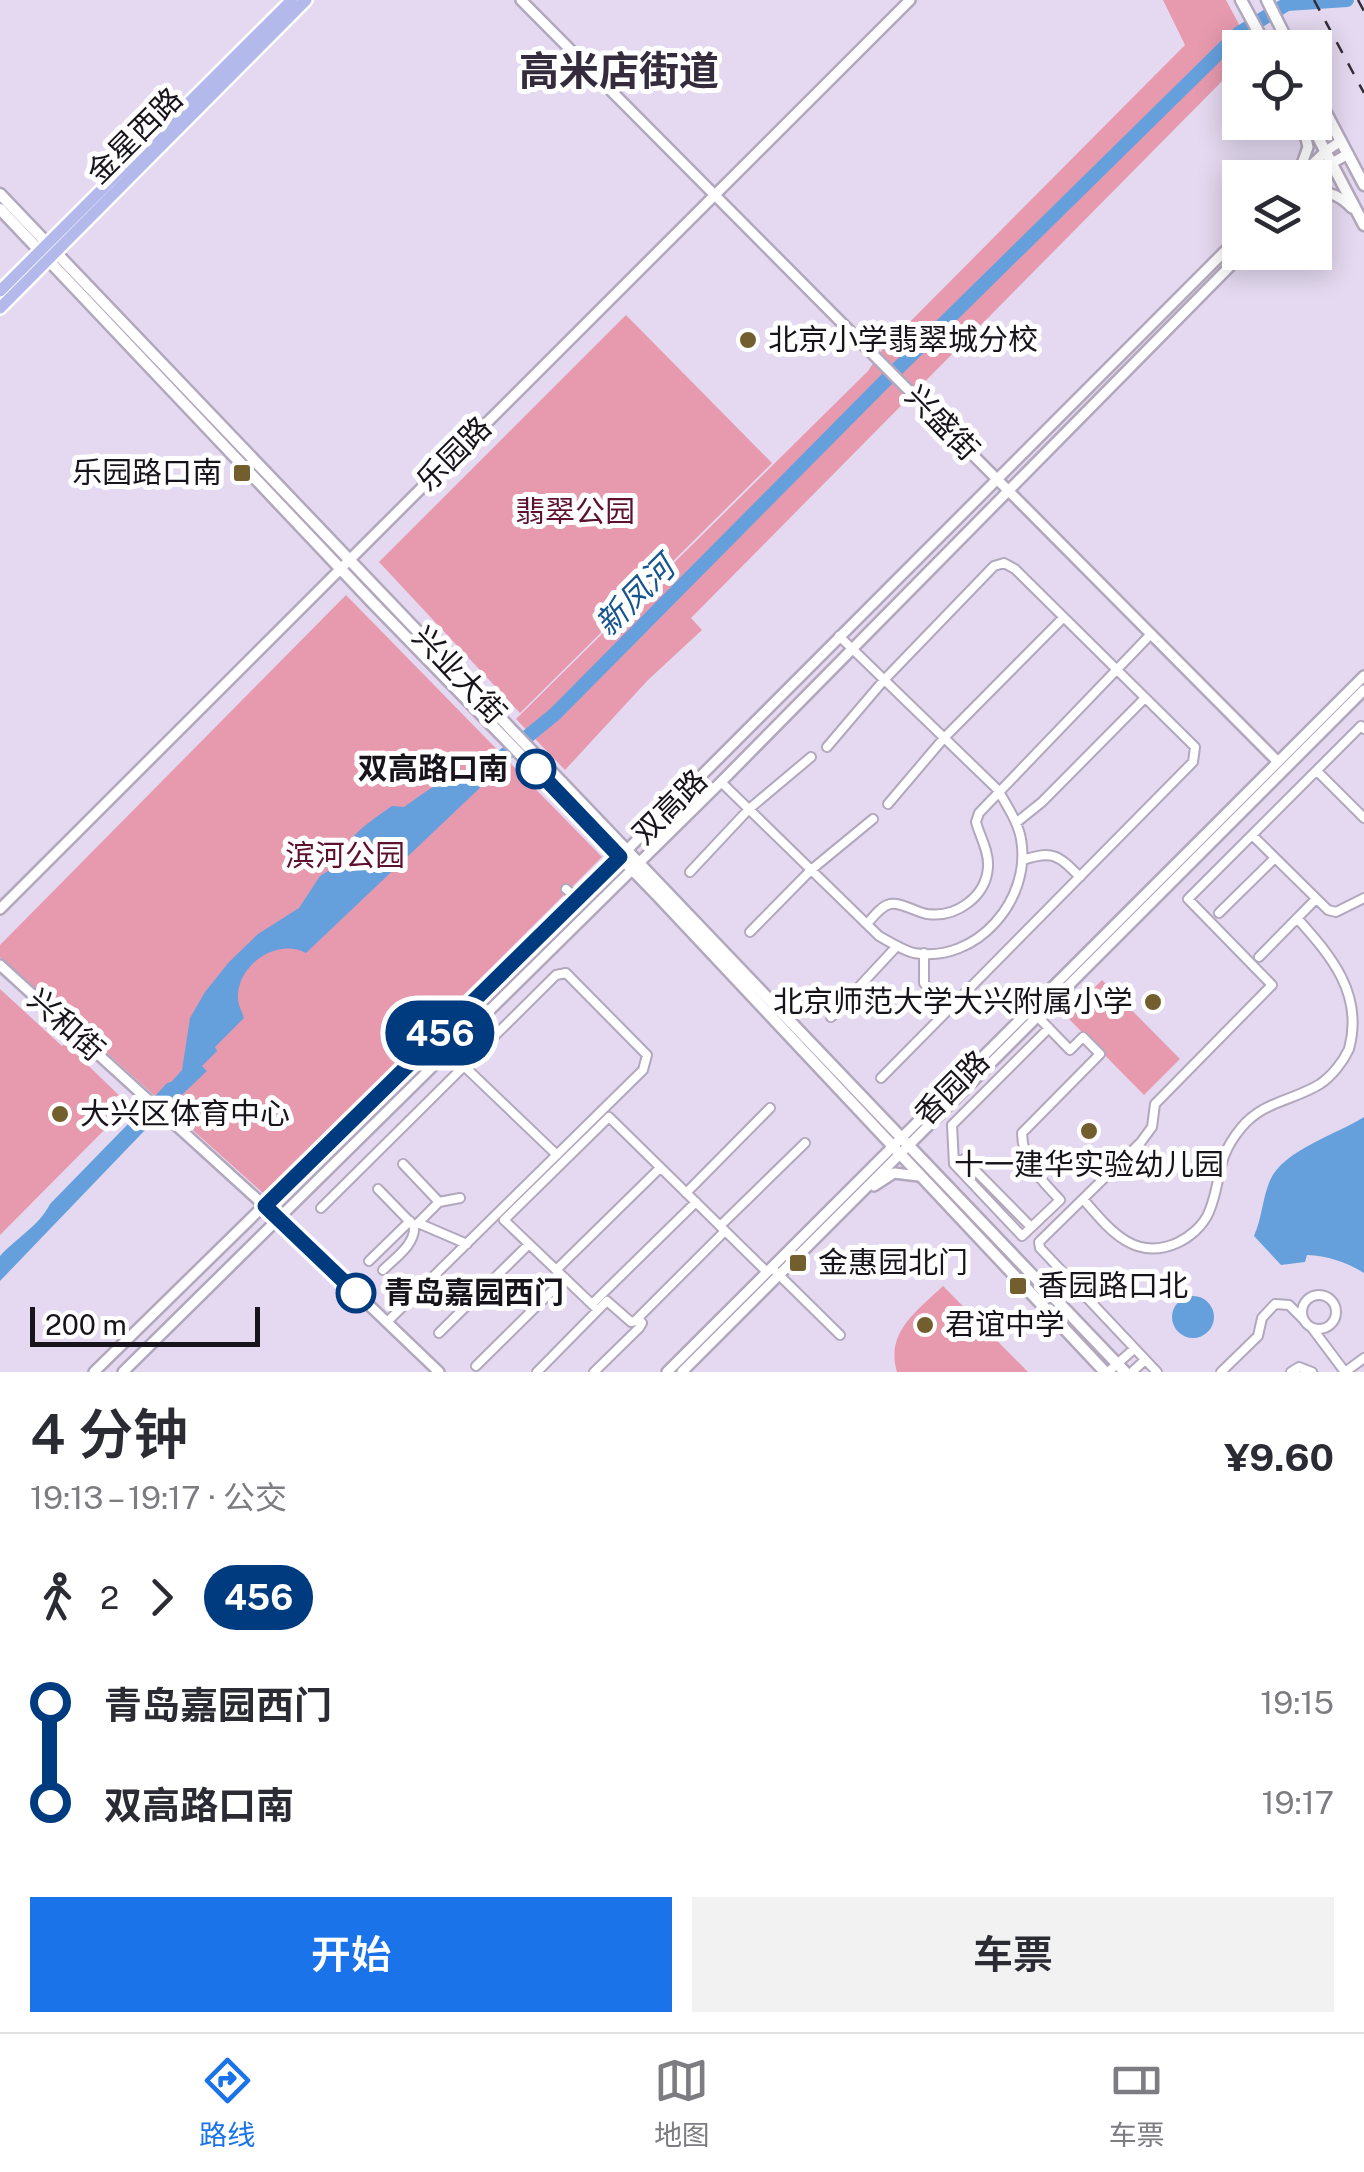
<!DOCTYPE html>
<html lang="zh">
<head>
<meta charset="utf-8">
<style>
	:root { --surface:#fff; --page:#f2f2f3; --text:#2b2b33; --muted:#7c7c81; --line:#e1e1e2; --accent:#1a73e8 }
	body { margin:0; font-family:"Public Sans","Noto Sans SC",sans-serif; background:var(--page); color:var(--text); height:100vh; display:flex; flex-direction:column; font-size:38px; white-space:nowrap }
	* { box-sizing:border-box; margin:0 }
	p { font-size:32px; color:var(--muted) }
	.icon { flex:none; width:55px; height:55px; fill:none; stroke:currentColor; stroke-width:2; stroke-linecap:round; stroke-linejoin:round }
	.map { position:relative; height:1372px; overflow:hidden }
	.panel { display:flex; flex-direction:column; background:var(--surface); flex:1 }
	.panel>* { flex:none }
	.badge { padding:0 20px; border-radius:32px; font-size:35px; line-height:65px }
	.fabs { position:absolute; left:1222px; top:30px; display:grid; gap:20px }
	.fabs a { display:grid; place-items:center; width:110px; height:110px; border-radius:0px; background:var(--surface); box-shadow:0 5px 25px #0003; font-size:50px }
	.scale { position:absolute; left:30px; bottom:25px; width:230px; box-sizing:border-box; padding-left:10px; border:5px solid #18141c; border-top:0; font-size:28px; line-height:35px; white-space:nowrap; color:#18141c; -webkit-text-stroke:8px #fff; paint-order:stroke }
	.map>.badge { position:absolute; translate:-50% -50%; box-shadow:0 0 0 5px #fff }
	.legs { display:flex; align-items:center; gap:15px; height:110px; padding:0 30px; font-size:32px }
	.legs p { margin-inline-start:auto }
	.summary { display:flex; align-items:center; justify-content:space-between; height:170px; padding:0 30px }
	h1 { font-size:55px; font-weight:600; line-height:75px }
	.button { display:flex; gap:20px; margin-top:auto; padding:20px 30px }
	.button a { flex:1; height:115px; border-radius:0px; background:var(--accent); color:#fff; font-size:40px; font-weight:600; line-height:115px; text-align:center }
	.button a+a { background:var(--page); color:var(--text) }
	ul { padding:0 30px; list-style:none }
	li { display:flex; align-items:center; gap:35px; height:100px; font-size:38px }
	li i { display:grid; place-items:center; width:15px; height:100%; margin:0 12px; background:currentColor }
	li i::after { content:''; width:25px; height:25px; margin:-12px; border:8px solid; border-radius:50%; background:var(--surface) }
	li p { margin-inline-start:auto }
	li:first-child i { background:linear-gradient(#0000 50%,currentColor 0) }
	li:last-child i { background:linear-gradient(currentColor 50%,#0000 0) }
	.tab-bar { display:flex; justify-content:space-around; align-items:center; height:140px; border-top:2px solid var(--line); background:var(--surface); font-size:28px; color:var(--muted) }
	.tab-bar a { display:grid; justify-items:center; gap:5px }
	.tab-bar .selected { color:var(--accent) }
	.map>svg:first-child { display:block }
	.green { fill:#e79aae }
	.water { fill:#65a0dd }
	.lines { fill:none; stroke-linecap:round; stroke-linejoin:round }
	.river { stroke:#65a0dd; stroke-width:14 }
	.minor-casing { stroke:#b2a8bd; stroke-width:12 }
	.tertiary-casing { stroke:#b2a8bd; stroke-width:14 }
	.secondary-casing { stroke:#b2a8bd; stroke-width:15 }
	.primary-casing { stroke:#fff; stroke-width:16 }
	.minor { stroke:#fff; stroke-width:8 }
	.tertiary { stroke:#fff; stroke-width:9 }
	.secondary { stroke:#fff; stroke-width:10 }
	.primary { stroke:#b4b9ec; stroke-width:11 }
	.rail { stroke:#322d37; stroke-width:2.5; stroke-dasharray:12 12; stroke-linecap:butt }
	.line-1-casing { stroke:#fff; stroke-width:22 }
	.line-1 { stroke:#003b80; stroke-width:15 }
	.poi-dot { fill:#735f2e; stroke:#fff; stroke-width:4 }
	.stop-1-dot { fill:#fff; stroke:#003b80; stroke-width:5 }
	.labels { text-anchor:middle; stroke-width:10; stroke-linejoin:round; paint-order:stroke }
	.street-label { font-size:30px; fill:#18141c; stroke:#fff }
	.poi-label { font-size:30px; fill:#18141c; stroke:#fff; text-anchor:start }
	.park-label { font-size:30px; fill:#5e112f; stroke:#fff }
	.stop-label { font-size:30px; font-weight:bold; fill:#18141c; stroke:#fff; text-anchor:end }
	.water-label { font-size:32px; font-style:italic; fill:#16558e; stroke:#fff }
	.district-label { font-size:40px; font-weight:bold; fill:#342c3d; stroke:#fff }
</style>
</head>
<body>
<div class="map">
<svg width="1364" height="1372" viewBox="0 0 1364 1372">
	<rect width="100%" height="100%" fill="#e4d9f0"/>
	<!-- green -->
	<path class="green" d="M1163,0H1226L1251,47L1240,48V63L691,618L702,630L648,680L565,770L516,719L868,371L882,350L1185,45Z
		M626,315L772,463L520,713L379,562Z
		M346,595L602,857L264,1194L0,957V945Z
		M1102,980L1180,1059L1144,1095L1066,1016Z
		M0,989L62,1046L65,1043L129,1105L0,1235Z
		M943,1286L1028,1372H897C885,1332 917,1311 943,1286Z"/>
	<!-- water -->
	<path class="water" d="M476,776L484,784L306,953C278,938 240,963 238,994C237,1003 241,1009 244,1018L215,1047L217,1051L202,1066L207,1071L168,1108L157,1098L182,1070L190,1018L205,992L229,962L258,934L299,908L320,876L339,864C344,837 371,821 392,806L404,807C424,794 446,772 471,780Z
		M1364,1117V1273C1346,1262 1328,1256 1307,1255L1305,1262L1281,1265L1254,1236C1262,1218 1262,1201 1269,1183C1280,1151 1336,1135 1364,1117Z
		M145,1120L150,1124L146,1129L0,1281V1256C16,1238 39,1226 50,1204L129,1123Z
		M1172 1317a21 21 0 1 1 42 0a21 21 0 1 1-42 0Z"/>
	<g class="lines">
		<!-- river -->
		<path class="river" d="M464,788L555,714L881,385L1239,33L1287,4L1347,0
			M132,1132L171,1089"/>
		<defs>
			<path id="minor" d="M827,747L884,680L994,566L1004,563L1015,569L1195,747L1193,762L881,1078
				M1317,771L1364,818
				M721,782L879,936C890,942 902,950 914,953C977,964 1032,899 1021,839C1018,822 1007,806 998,790L839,636
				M888,804L944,738L1063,618
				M1016,823L1042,802L1145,698
				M1252,835L1328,910L1336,912L1364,898
				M1023,860C1053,850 1058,855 1080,877
				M690,872L749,809L811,757
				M566,889L577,898
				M1219,913L1275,858
				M867,924C873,917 881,906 890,904C901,902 916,912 927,914C956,918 986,897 988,867C989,851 980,837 976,822L979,813L1151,634
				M750,932L811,870L873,819
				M924,953V983L947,1011
				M1259,957L1316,899
				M831,1017L897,946
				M1038,1017L1070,1050L1083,1037L1100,1054L1022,1133C1023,1164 1040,1178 1060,1200L1022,1236L954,1164L952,1125L1049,1028
				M464,1066L557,1155
				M964,1159L1031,1227
				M403,1164L439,1202L418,1223L467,1244
				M378,1189L414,1226L418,1223
				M686,1193L770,1108
				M1083,1199C1109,1229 1134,1262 1177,1243C1190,1237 1203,1226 1209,1212C1223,1178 1214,1161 1241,1128C1263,1101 1293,1101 1320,1084C1332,1076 1343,1062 1349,1049C1364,994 1331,956 1297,918
				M439,1202L460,1198
				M321,1208L556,975L566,973L647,1055L643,1070L387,1322
				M720,1226L805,1143
				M369,1261L410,1221
				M383,1270C395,1258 416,1244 414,1226
				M556,1270L660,1168
				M776,1272L840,1335
				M1302 1312a17 17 0 1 1 34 0a17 17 0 1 1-34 0Z
				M592,1304L696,1202
				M598,1310L607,1301L631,1322L635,1321L725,1231
				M1312,1328L1345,1372
				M439,1333L529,1244
				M476,1366L565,1278
				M537,1372L598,1310L504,1220L609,1117L767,1272
				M594,1372L639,1328L642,1323L638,1318
				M1108,1372L1134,1349
				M1132,1372L1145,1360
				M1157,1372L1040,1248L1039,1242L1141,1142L1152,1127L1155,1104L1272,985L1188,899L1361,726L1364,729
				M1221,1372L1258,1336L1262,1318L1275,1304L1289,1305L1304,1320
				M1291,1372L1299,1367L1312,1372
				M1345,1372L1364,1358"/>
			<path id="tertiary" d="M521,0L1278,762
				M1301,175L1326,151L1341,141
				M1297,178L1308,147L1302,122
				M1315,181L1332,163L1348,154
				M1315,194C1330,190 1341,197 1352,208
				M0,909L910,0
				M0,965L278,1218L439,1372
				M874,1186L894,1173L919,1176
				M94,1372L627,850L1240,236
				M123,1372L721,782L1244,252
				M667,1372L1364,676
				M682,1372L1364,690"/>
			<path id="secondary" d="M1241,0L1267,48
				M1267,0L1291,48
				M1315,92L1364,185
				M1310,122L1364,225
				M0,194L1125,1372
				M0,209L372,602L657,895L1105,1372"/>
			<path id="primary" d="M0,291L292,0
				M0,308L306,0"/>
		</defs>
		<!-- minor casing -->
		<use href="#minor" class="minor-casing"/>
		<!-- tertiary casing -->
		<use href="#tertiary" class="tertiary-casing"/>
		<!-- secondary casing -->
		<use href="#secondary" class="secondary-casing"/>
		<!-- primary casing -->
		<use href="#primary" class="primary-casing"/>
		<!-- minor -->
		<use href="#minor" class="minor"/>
		<!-- tertiary -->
		<use href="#tertiary" class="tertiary"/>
		<!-- secondary -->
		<use href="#secondary" class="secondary"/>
		<!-- primary -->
		<use href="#primary" class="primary"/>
		<!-- rail -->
		<path class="rail" d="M1314,0L1364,93
			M1358,0L1364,11"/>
	</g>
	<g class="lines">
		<defs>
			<path id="line-1" d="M356,1293L265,1206L620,857L536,769"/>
		</defs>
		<!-- line-1 casing -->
		<use href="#line-1" class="line-1-casing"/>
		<!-- line-1 -->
		<use href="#line-1" class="line-1"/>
	</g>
	<!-- markers -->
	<g class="poi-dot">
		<circle cx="748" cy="340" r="10"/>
		<rect x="232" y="463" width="20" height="20" rx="5"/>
		<circle cx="1153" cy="1002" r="10"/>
		<circle cx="60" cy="1114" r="10"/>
		<circle cx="1089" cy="1131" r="10"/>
		<rect x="788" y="1253" width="20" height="20" rx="5"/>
		<rect x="1008" y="1276" width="20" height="20" rx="5"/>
		<circle cx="925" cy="1325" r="10"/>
	</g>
	<g class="stop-1-dot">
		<circle cx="536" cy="769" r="18"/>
		<circle cx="356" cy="1293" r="18"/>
	</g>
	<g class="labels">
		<!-- street labels -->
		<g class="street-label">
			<text transform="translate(135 136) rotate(-45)" y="10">金星西路</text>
			<text transform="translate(942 423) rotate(46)" y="10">兴盛街</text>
			<text transform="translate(454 454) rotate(-45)" y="10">乐园路</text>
			<text transform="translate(459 675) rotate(47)" y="10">兴业大街</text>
			<text transform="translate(670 807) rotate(-45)" y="10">双高路</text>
			<text transform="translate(66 1025) rotate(42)" y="10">兴和街</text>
			<text transform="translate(952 1088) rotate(-45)" y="10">香园路</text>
		</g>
		<!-- poi labels -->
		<g class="poi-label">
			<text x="768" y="350">北京小学翡翠城分校</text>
			<text x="222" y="483" text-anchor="end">乐园路口南</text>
			<text x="1133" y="1012" text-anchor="end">北京师范大学大兴附属小学</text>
			<text x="80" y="1124">大兴区体育中心</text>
			<text x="1089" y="1175" text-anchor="middle">十一建华实验幼儿园</text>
			<text x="818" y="1273">金惠园北门</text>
			<text x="1038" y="1296">香园路口北</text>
			<text x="945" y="1335">君谊中学</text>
		</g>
		<!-- park labels -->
		<g class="park-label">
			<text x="575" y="522">翡翠公园</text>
			<text x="345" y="866">滨河公园</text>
		</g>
		<!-- stop labels -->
		<g class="stop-label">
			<text x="508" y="779">双高路口南</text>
			<text x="384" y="1303" text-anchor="start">青岛嘉园西门</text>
		</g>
		<!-- water labels -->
		<g class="water-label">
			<text transform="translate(635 596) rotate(-45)" y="11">新凤河</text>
		</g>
		<!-- district labels -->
		<g class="district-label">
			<text x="619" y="85">高米店街道</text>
		</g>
	</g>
</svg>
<div class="fabs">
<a><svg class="icon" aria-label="locate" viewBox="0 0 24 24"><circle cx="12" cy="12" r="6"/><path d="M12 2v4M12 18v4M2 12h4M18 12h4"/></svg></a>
<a><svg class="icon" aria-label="layers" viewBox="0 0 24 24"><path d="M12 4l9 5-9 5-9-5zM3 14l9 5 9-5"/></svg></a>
</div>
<div class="scale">200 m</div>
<b class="badge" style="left:440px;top:1033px;background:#003b80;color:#fff">456</b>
</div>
<section class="panel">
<div class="summary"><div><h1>4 分钟</h1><p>19:13 – 19:17 · 公交</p></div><b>¥9.60</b></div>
<div class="legs"><svg class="icon" aria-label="walk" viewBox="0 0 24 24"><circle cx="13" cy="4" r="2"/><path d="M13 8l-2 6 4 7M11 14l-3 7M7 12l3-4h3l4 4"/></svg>2<svg class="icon" aria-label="forward" viewBox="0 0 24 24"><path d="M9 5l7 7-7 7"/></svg><b class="badge" style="background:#003b80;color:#fff">456</b></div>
<ul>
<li><i style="color:#003b80"></i><b>青岛嘉园西门</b><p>19:15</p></li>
<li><i style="color:#003b80"></i><b>双高路口南</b><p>19:17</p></li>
</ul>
<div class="button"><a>开始</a><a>车票</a></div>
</section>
<nav class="tab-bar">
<a class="selected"><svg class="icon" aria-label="directions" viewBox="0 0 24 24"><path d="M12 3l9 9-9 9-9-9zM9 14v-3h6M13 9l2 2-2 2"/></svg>路线</a>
<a><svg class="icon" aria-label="map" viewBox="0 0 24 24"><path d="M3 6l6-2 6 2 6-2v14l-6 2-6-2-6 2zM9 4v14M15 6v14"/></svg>地图</a>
<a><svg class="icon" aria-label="tickets" viewBox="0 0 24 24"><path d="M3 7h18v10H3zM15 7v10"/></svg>车票</a>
</nav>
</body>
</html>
